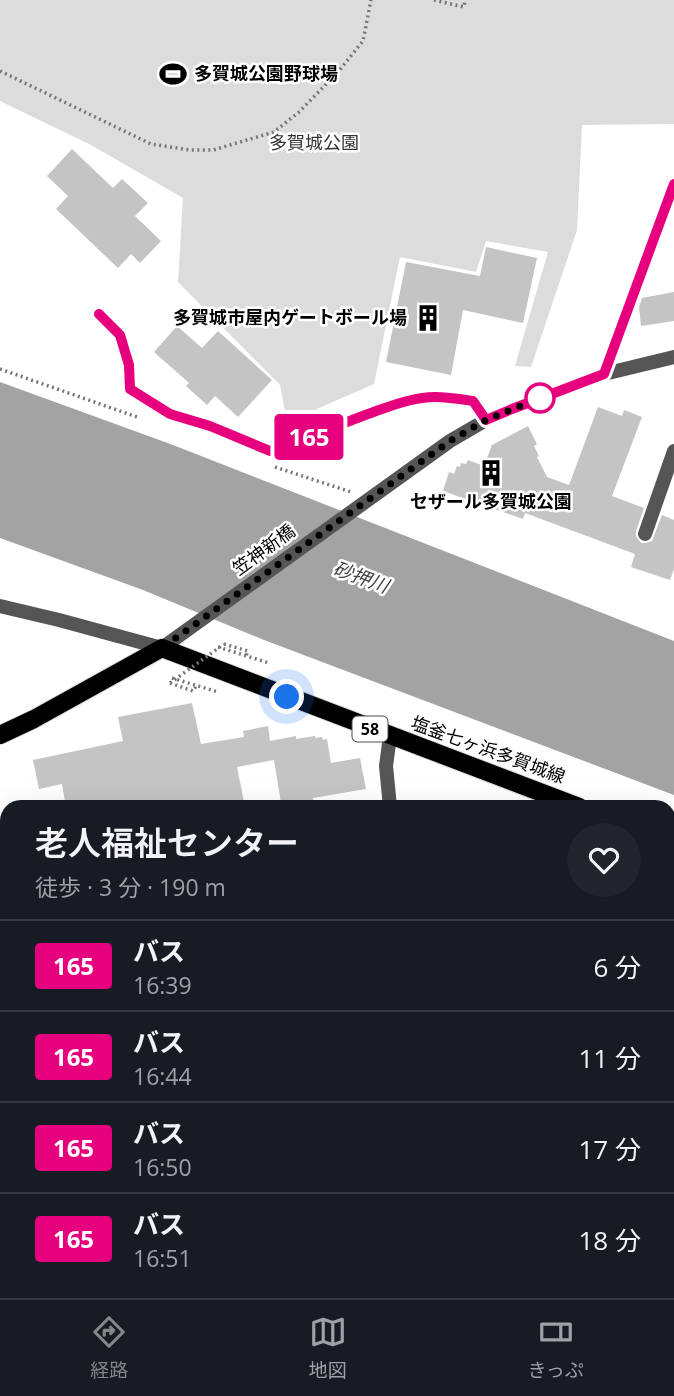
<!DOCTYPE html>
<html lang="ja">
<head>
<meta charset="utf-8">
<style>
	:root { --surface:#171b24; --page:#20242c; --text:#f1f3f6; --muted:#9ea1a6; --line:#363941; --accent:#858687 }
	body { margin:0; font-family:"Open Sans","Noto Sans JP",sans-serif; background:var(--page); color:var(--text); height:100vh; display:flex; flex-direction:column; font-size:26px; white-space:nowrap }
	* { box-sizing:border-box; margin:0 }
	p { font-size:23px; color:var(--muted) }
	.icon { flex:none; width:38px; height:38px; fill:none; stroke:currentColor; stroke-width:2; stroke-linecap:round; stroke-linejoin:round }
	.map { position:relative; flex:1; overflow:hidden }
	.sheet { position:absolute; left:0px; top:800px; width:676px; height:499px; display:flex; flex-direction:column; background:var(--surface); border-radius:21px 21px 0 0; box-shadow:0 7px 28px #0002 }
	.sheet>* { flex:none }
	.badge { padding:0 14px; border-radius:5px; font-size:24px; line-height:46px }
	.you { position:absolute; width:35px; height:35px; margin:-18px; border:5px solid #fff; border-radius:50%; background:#1a73e8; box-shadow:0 0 0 10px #1a73e833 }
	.map>.badge { position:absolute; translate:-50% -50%; box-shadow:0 0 0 4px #fff }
	.round { display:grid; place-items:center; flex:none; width:74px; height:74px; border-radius:37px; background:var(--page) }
	.headline { display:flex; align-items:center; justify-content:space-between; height:119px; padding:0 35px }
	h1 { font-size:33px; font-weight:600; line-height:52px }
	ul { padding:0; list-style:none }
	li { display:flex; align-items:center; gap:21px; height:91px; padding:0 35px; border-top:2px solid var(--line) }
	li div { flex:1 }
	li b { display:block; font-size:26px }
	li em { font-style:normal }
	li .badge { min-width:77px; font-weight:700; text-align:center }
	.tab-bar { display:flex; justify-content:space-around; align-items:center; height:98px; border-top:2px solid var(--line); background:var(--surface); font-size:19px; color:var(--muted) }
	.tab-bar a { display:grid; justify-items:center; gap:4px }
	.tab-bar .active { color:var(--accent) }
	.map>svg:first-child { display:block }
	.green { fill:#dcdcdc }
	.water { fill:#a3a3a3 }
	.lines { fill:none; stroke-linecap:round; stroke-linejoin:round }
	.stream { stroke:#a3a3a3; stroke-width:6 }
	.building { fill:#c4c4c4 }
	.primary-casing { stroke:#dbdbdb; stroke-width:20 }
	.path { stroke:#777; stroke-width:3.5; stroke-dasharray:2 3.5; stroke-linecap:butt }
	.service { stroke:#555; stroke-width:12 }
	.minor { stroke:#555; stroke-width:14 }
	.tertiary { stroke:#555; stroke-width:14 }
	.primary { stroke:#000; stroke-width:18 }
	.path-bridge { stroke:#777; stroke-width:3.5; stroke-dasharray:2 3.5; stroke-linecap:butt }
	.line-casing { stroke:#fff; stroke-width:16 }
	.line { stroke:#e6007e; stroke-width:10 }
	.walk { stroke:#000; stroke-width:7; stroke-dasharray:0 12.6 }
	.stop-dot { fill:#fff; stroke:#e6007e; stroke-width:3.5 }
	.labels { text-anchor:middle; stroke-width:5; stroke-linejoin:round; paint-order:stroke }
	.shield { fill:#fff; stroke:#4c4c4c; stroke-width:2 }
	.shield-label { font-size:16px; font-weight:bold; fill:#000 }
	.poi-label { font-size:18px; font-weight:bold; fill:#000; stroke:#fff; text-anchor:start }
	.park-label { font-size:18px; fill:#333; stroke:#fff }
	.street-label { font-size:18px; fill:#000; stroke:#fff }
	.water-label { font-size:19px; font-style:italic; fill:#444; stroke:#fff }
</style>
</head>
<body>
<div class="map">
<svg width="674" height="1298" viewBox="0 0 674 1298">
	<rect width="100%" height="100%" fill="#fff"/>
	<!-- green -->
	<path class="green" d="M0,0H674V124L582,125L577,230L531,367L515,366L548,252L486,241L476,272L400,257L374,384L287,422L280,385L178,282L183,198L91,145L0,101Z"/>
	<!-- water -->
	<path class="water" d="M0,382L173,445L674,641V795L264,640L143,590L0,538Z"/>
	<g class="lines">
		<!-- stream -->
		<path class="stream" d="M668,1167L674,1166
			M0,1271L7,1270"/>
	</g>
	<!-- building -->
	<path class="building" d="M72,149L113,188L122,179L148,203L135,216L161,241L140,263L131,254L118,268L56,209L68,196L47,176Z
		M486,247L537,258L523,323L463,310L451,375L386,362L406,262L480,276Z
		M674,292V321L641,326L639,307L642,298Z
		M177,326L202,348L218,331L272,380L238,417L215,396L207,405L186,386L189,383L154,352Z
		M598,407L622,416L624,410L642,417L612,496L644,508L636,531V536L641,543H646L652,541L662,515L674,520V569L670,580L631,567L635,554L525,513L523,519L443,491L449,472L454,474L457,466L460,467L461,463L466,464L468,460L484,466L492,445L528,426L537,444L534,446L539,456L537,457L547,477L569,485Z
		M192,703L201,744L244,737L243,731L268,726L270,741L296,736V739L315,736V738L322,737L323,740L327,739L331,763L360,758L366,789L313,798L314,803L298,806L297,800L281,803L274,760L237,767L245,807H66L62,784L39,789L33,760L123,741L118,717Z"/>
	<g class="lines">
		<defs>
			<path id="primary" d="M0,735L34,719L162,648L579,807
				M668,841L674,843"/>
		</defs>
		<!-- primary casing -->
		<use href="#primary" class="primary-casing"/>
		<!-- path -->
		<path class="path" d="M434,0L464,7L465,0
			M0,71L151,144L190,150H213L274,132L299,112L338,72L363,41L371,0
			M0,369L140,418
			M275,467L351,492
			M224,644L248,651L246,656
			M218,647L269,663
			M172,678L218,692
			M170,683L193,691L197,685"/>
		<!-- service -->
		<path class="service" d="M99,314L120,336L129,365L130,389L145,400L170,414L191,419L270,451L293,444L342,423L401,402L433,397L473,401L486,420
			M668,984L674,1029"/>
		<!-- minor -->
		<path class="minor" d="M604,374L674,184
			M645,534L674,451
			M390,807L386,766L390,736
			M0,1058L7,1057
			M668,1248H674
			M467,1292L468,1298
			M648,1292L649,1298
			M351,1298L378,1293L379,1298"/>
		<!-- tertiary -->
		<path class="tertiary" d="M0,606L59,620L162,648L450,441L486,420L512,409L604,374L674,357"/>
		<!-- primary -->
		<use href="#primary" class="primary"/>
		<!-- path-bridge -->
		<path class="path-bridge" d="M170,683L224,644"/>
	</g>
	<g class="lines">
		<defs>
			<path id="line" d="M99,314L120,335L129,365L130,389L170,414L210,426L270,451C308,439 344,422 382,409C399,403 417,397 435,397C448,397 460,399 473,401L486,420L512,409L604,374L674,184"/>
		</defs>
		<!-- line casing -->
		<use href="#line" class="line-casing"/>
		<!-- line -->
		<use href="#line" class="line"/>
		<!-- walk -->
		<path class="walk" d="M287,697L162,648L450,441L486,420L540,398"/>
	</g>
	<!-- icons -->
	<defs>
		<symbol id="stadium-bare" viewBox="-9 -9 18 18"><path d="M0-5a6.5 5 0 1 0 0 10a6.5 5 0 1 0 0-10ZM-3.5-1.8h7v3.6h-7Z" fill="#000" stroke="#fff" stroke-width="2.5" paint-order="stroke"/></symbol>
		<symbol id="building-bare" viewBox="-9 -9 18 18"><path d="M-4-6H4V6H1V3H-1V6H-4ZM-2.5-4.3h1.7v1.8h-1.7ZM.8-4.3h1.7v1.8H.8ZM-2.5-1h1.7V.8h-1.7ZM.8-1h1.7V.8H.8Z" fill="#000" stroke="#fff" stroke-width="2.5" paint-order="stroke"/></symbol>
	</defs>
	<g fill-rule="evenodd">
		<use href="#stadium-bare" x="154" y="55" width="38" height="38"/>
		<use href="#building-bare" x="409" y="299" width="38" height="38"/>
		<use href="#building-bare" x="472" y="454" width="38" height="38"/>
	</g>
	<!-- markers -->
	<circle class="stop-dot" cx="540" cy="398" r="14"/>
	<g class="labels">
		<!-- shield labels -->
		<rect class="shield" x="352.5" y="716.5" width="35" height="25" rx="5"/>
		<g class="shield-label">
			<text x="370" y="735">58</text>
		</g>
		<!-- poi labels -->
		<g class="poi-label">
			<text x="194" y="80">多賀城公園野球場</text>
			<text x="407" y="324" text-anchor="end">多賀城市屋内ゲートボール場</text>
			<text x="491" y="508" text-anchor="middle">セザール多賀城公園</text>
		</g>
		<!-- park labels -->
		<g class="park-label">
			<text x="314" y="149">多賀城公園</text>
		</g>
		<!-- street labels -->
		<g class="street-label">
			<text transform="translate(264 550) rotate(-36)" y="6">笠神新橋</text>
			<text transform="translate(488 750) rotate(20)" y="6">塩釜七ヶ浜多賀城線</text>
		</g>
		<!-- water labels -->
		<g class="water-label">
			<text transform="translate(361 577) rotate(20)" y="7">砂押川</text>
		</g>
	</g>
</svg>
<div class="you" style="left:287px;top:697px"></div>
<b class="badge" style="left:309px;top:437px;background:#e6007e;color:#fff">165</b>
<section class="sheet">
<div class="headline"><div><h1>老人福祉センター</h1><p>徒歩 · 3 分 · 190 m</p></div><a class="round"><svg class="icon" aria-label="heart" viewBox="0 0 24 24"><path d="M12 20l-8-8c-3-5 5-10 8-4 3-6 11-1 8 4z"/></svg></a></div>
<ul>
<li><span class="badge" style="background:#e6007e;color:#fff">165</span><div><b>バス</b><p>16:39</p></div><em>6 分</em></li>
<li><span class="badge" style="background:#e6007e;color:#fff">165</span><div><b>バス</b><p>16:44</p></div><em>11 分</em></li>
<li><span class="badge" style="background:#e6007e;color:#fff">165</span><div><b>バス</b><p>16:50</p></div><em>17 分</em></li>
<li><span class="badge" style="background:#e6007e;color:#fff">165</span><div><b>バス</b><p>16:51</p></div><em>18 分</em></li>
</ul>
</section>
</div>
<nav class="tab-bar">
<a class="active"><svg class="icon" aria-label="directions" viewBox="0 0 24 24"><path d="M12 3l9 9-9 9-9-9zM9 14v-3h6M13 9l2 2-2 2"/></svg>経路</a>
<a><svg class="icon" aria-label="map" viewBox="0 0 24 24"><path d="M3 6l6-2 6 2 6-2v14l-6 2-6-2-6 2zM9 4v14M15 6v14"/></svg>地図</a>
<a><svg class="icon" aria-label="tickets" viewBox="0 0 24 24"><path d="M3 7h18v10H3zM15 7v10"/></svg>きっぷ</a>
</nav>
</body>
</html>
